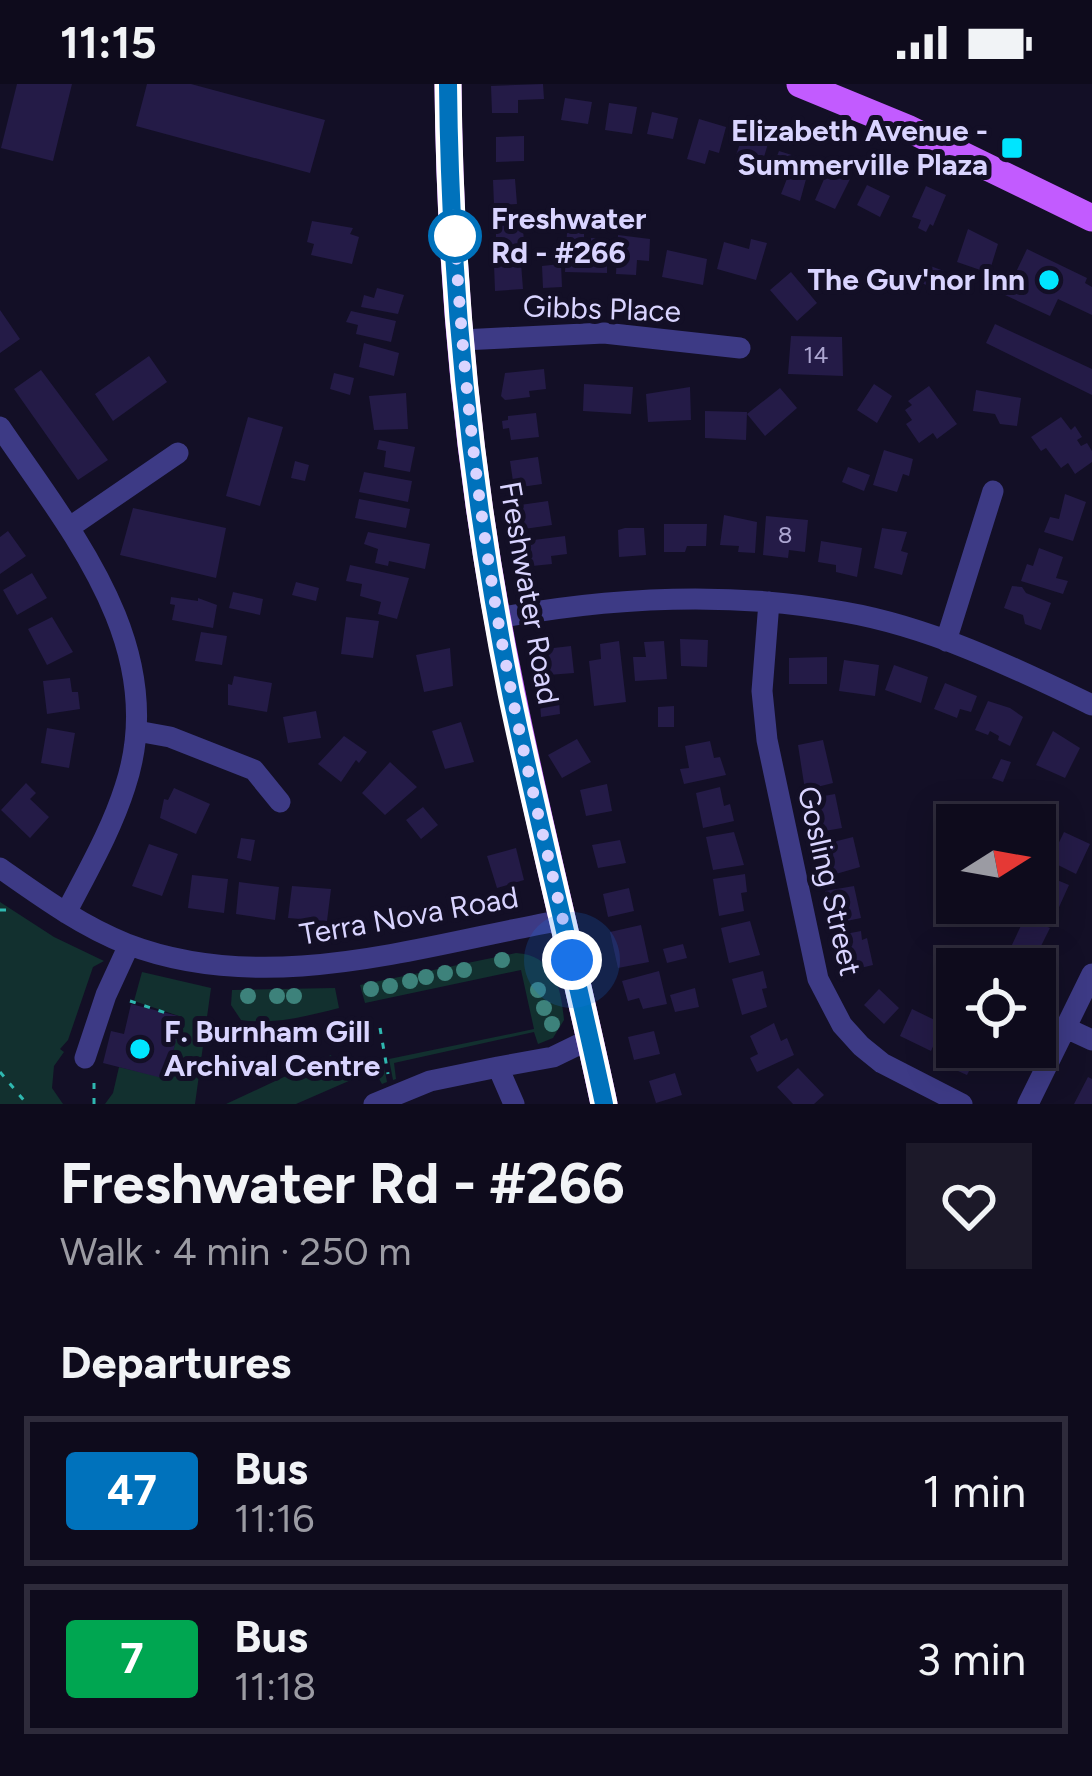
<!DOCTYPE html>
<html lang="en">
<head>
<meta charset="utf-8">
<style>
	:root { --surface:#0e0b1c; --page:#1c1929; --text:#f1f3f6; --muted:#9b9ba3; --line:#2e2b3b }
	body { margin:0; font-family:Figtree,sans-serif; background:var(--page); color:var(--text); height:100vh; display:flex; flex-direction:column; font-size:45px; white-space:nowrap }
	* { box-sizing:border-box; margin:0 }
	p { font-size:39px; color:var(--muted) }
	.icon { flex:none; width:66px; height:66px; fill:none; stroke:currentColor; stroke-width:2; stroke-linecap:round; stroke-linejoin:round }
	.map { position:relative; height:1020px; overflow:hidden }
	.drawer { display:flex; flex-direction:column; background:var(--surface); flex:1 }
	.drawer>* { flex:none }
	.badge { padding:0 24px; border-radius:9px; font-size:42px; line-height:78px }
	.needle { width:78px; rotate:79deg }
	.tools { position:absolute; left:936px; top:720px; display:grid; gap:24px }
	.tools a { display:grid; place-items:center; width:120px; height:120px; border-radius:0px; background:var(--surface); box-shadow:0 6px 30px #0003,0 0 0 3px var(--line); font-size:60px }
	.you { position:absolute; width:60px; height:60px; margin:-30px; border:9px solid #fff; border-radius:50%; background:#1a73e8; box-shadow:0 0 0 18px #1a73e833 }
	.map>.badge { position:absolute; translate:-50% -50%; box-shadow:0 0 0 6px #fff }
	h2 { padding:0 60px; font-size:45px; line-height:108px }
	.round { display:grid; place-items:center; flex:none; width:126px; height:126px; border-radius:0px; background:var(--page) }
	.summary { display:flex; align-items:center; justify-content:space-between; height:204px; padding:0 60px }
	h1 { font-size:57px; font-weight:700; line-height:90px }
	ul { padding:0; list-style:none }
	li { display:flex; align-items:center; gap:36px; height:150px; margin:0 24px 18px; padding:0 36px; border:6px solid var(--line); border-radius:0px }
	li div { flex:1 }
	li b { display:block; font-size:45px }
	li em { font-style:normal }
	li .badge { min-width:132px; font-weight:700; text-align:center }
	.status { display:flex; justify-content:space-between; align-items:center; height:84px; padding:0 60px; background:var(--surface); direction:ltr }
	.status svg { height:33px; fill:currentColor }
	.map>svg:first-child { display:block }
	.green { fill:#12302f }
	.building { fill:#241b47 }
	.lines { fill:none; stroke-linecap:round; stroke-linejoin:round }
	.path { stroke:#2fb8b0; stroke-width:3; stroke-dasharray:6 9; stroke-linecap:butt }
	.minor { stroke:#3d3a85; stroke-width:21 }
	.major { stroke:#c25bff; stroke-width:27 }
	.tree { fill:#3d827b }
	.line-casing { stroke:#fff; stroke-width:27 }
	.line { stroke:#0072bc; stroke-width:18 }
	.walk { stroke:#d9d4ff; stroke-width:12; stroke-dasharray:0 21.6 }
	.poi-dot { fill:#00e5ff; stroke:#130f26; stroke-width:4.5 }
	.stop-dot { fill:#fff; stroke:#0072bc; stroke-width:6 }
	.labels { text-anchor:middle; stroke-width:10; stroke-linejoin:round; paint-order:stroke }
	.number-label { font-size:24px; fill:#aca6d1 }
	.poi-label { font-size:30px; font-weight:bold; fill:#d9d4ff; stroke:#130f26; text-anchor:end }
	.stop-label { font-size:30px; font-weight:bold; fill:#d9d4ff; stroke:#130f26; text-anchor:start }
	.street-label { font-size:30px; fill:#d9d4ff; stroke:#130f26 }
</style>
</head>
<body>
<div class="status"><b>11:15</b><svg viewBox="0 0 49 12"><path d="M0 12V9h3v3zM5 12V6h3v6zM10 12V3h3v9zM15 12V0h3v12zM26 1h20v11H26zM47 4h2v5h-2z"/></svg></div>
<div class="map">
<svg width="1092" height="1020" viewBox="0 0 1092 1020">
	<rect width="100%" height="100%" fill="#130f26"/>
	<!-- green -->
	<path class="green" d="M0,818L54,853L104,877L93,883L68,956L60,965L64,968L54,982L52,1004L63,1020H0Z
		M516,869C554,871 561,903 564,936L553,954L538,960L534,948L394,979L396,995L393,996L389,975L534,945L521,886L365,919L360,901Z
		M142,888L211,904L195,1020H105L113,1009L119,983L166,994L182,933L134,917Z
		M335,904L339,924C308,932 273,941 241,936L231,921L232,906Z
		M331,971L335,987L383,977L387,998L382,1000L374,986L296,1020H226Z"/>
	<!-- building -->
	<path class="building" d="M17,0H72L53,77L1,64Z
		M147,0H191L325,36L310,89L136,42Z
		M543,0L544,15L518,16V29H492L491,2Z
		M565,14L592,18L588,40L561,36Z
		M609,19L637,23L632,50L605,46Z
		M652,28L678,34L673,55L647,50Z
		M699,35L726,43L719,69L709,66L705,80L687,75Z
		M744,48L769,56L761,83L735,74Z
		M524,52V77L496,78V53Z
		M779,67L811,77L800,117L781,110L788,92L773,82Z
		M831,79L851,93L835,125L815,116Z
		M515,95L517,120L494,121L493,96Z
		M867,101L890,112L880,133L857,121Z
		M926,102L946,111L933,142L930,140L926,148L918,144L921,136L912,133Z
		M312,137L353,144L350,150L359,153L352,180L311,171L314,160L307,158Z
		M523,139L524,164L496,166V141Z
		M968,145L998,160L989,189L957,178Z
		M567,148L584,149V161H591V154H600V162H607V189L565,188Z
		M618,151L650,155L649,177L637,176L636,191L616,190Z
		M751,155L767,159L756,196L717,185L724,158L749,165Z
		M1027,165L1087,194L1085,199L1092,203V231L1058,215L1050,232L1005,211Z
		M667,166L707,175L703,201L662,193Z
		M521,179L523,205L495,207L494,180Z
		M561,180L562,203L543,204L542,182Z
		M925,180L944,187L938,205L918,198Z
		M791,188L817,219L797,237L770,206Z
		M377,204L404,211L398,230L361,223L364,211L374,214Z
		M0,226L20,255L0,269Z
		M351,227L396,237L391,258L356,250L358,241L346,238Z
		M995,240L1092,285V311L986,259Z
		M791,252L842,253L843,292L788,290Z
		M364,259L399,269L394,292L359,283Z
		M149,272L167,298L113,337L95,310Z
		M544,285L546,305L529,307L530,313L505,316L501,312L505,289Z
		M41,286L108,376L78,396L14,305Z
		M334,289L354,294L350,311L330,305Z
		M584,300L633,303L631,330L583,327Z
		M874,300L892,312L877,339L857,326Z
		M929,302L957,340L937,355L933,349L919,359L906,340L912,336L905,326L912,321L908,317Z
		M690,303L691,336L648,338L646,310Z
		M780,304L797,324L765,352L747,330Z
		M976,306L1021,314L1017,342L1000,340L995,330L973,327Z
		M406,309L408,345L374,346L369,312Z
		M705,327L747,328L746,356L705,354Z
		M536,329L539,353L511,356L509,344L503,345L502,337L508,336V332Z
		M248,333L283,343L260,422L226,412Z
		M1061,333L1071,346L1075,342L1082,353L1077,356L1081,362L1087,359L1092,367V378L1075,390L1068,379L1061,384L1046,364L1041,367L1031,353Z
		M379,356L415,363L410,388L384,383L386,367L377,365Z
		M884,366L913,375L909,392L903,390L897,408L873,401Z
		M538,373L542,400L514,404L510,377Z
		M295,377L309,381L305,397L291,394Z
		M848,383L870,391L864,407L842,398Z
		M364,388L412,397L408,418L359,408Z
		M1065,410L1086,418L1073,457L1044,448L1050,433L1059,435Z
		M359,415L410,425L406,444L355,434Z
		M548,417L552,441L524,445L520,421Z
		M133,424L226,444L216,494L120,471Z
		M724,431L757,438L755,469L738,468L739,462L720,461Z
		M766,432L808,436L805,468L789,466L788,474L763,471Z
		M664,440H707L706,462H687L685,468H664Z
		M625,444H644L646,471L619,473L618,446Z
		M882,444L907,448L901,467L908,469L902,491L874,484Z
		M8,447L26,472L0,490V453Z
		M368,448L430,460L425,485L389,477L388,482L375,479L378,465L364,460Z
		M565,452L567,470L551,472L552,480L522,483L521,473L527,472L526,457Z
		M821,457L862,464L857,493L836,488V481L818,478Z
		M1039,464L1063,473L1056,494L1068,497L1063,510L1021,497L1027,480L1033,482Z
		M350,481L409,494L397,535L378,530L381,518L360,512L362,500L346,497Z
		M32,489L47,514L17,531L3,506Z
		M296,498L319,504L316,517L292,511Z
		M1012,502L1022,503L1026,509L1051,519L1041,546L1025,540L1023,531L1004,524Z
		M233,508L263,515L260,531L229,524Z
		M171,513L198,517V514L217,521L213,544L172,536L175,521L170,520Z
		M52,533L73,568L47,581L28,545Z
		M346,533L379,537L373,574L341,570Z
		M201,548L227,552L222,581L195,577Z
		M680,555L708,556L707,583L681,582Z
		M619,557L626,618L594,622L589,577L601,575L600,560Z
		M664,557L667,595L635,597L633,573H646L644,558Z
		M571,562L574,589L548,591L545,565Z
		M450,564L453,602L424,608L416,571Z
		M827,573V600H789V574Z
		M844,576L879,581L875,612L839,607Z
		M894,581L928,593L921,619L885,606Z
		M234,592L272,599L267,628L228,621V600L232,601Z
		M70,594L72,608H78L80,625L47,630L43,597Z
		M945,599L977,612L971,628L960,625L957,634L934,625Z
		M559,616L560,630L541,633L540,619Z
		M988,617L1010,624L1023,633L1010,662L998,656L999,652L990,647L988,651L975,646Z
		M674,622V643H658V623Z
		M316,627L321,654L288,659L283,633Z
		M461,638L474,678L445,685L432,647Z
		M47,644L75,649L69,684L41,679Z
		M1053,647L1080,664L1065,694L1036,681Z
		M344,652L367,668L359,679L356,676L341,698L318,680Z
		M577,655L591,678L562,694L548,671Z
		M823,656L833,699L805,706L798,661Z
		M710,657L714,674L720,673L726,691L684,700L680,685L689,684L685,662Z
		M1001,675L1011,678L1003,698L992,694Z
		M390,678L417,703L385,731L362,709Z
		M26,699L36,709L30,715L49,733L30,754L1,726Z
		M607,700L612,727L586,732L580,706Z
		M720,703L724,722L730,720L734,737L703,744L696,709Z
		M174,704L210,720L196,750L160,734L164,715L168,716Z
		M835,710L842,744L813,749L807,715Z
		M423,723L438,741L421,755L406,736Z
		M734,748L744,781L713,786L706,753Z
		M1064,748L1090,760L1076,790L1050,777Z
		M853,753L860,783L829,792L818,772L822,771L821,761Z
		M241,754L255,756L251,777L237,774Z
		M620,756L626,779L598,784L592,761Z
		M149,760L178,770L162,812L132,802Z
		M516,764L524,796L497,804L487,772Z
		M745,790L747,808L741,809L744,827L719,832L713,795Z
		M192,791L228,795L224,829L188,824Z
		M1045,791L1069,801L1055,832L1024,819H1035Z
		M239,798L279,803L275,836L236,830Z
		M292,802L331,805L327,837L288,834Z
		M854,802L861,834L832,840L825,807Z
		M629,804L634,827L608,833L603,810Z
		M1025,833L1050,844L1035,874L1011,863Z
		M750,837L760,871L729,879L721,844Z
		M641,841L649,878L618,884L610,848Z
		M861,847L862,856L867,854L873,881L844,888L835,852Z
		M683,860L687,874L667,879L663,865Z
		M996,869L1023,881L1021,885H989Z
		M659,887L667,920L643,925L639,914L628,917L622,897Z
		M763,887L767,904L762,905L767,923L742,931L732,895Z
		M695,904L699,923L675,928L670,911Z
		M879,905L899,924L884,940L864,921Z
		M131,920L182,933L166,995L103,979L111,947L124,950Z
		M912,925L943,940L931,967L900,952Z
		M774,939L781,957L787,954L794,971L757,988L750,974L758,970L750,952Z
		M654,947L660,970L634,976L628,953Z
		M961,963H989L979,986L971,983L967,991L949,983Z
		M798,984L824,1011L814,1020H793L777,1003Z
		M675,989L682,1011L656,1019L649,997Z
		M1088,993L1092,995V1020H1074Z"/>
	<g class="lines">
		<!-- path -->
		<path class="path" d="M0,826H15
			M130,917L166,929
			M380,944L388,990
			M0,988L27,1020
			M94,1020V991"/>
		<!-- minor -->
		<path class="minor" d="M462,256L604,249L740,264
			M0,343C72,449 171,565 125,703C111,747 87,788 66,829
			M70,443L178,369
			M769,518L762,607L767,656L818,895L842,941L861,962L882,979L962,1020
			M498,534C612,513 730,507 844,528C931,543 1013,583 1092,621
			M946,557L993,407
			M137,647L170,653L254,686L280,718
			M0,784C40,812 81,842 127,860C268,914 422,861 563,836
			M1066,944L1092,956
			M85,974L106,911L129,861
			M498,983L553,973L590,955
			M374,1020L430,997L498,983L514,1020
			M1028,1020L1092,890"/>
		<!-- major -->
		<path class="major" d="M448,0C450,203 470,410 512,609C540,747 575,883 604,1020
			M800,0L907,44L1092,134"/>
	</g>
	<!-- trees -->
	<g class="tree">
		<circle cx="502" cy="876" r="8"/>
		<circle cx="464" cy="886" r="8"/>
		<circle cx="445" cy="889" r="8"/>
		<circle cx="426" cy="893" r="8"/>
		<circle cx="410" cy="897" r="8"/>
		<circle cx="390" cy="902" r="8"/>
		<circle cx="371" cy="905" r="8"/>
		<circle cx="538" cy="906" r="8"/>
		<circle cx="248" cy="912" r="8"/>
		<circle cx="277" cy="912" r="8"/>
		<circle cx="294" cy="912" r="8"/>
		<circle cx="544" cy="924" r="8"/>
		<circle cx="552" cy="940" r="8"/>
	</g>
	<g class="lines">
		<defs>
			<path id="line" d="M448,0C450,203 471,410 511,609C540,747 575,883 604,1020"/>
		</defs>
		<!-- line casing -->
		<use href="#line" class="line-casing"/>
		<!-- line -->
		<use href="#line" class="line"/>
		<!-- walk -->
		<path class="walk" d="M455,152L454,131C462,291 480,450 511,606C529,697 552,786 572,876"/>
	</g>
	<!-- markers -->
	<g class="poi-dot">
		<rect x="1000" y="52" width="24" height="24" rx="6"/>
		<circle cx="1049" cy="196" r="12"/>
		<circle cx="140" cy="965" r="12"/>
	</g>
	<circle class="stop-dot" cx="455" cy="152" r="24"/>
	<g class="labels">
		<!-- number labels -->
		<g class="number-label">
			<text x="816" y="279">14</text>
			<text x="785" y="459">8</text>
		</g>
		<!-- poi labels -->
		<g class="poi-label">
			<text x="988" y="57">Elizabeth Avenue -<tspan x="988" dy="34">Summerville Plaza</tspan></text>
			<text x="1025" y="206">The Guv'nor Inn</text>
			<text x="164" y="958" text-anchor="start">F. Burnham Gill<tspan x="164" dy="34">Archival Centre</tspan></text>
		</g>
		<!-- stop labels -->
		<g class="stop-label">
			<text x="491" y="145">Freshwater<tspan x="491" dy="34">Rd - #266</tspan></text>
		</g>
		<!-- street labels -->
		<g class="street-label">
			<text transform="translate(602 225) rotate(2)" y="10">Gibbs Place</text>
			<text transform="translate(529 509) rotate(80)" y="10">Freshwater Road</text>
			<text transform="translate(829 797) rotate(77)" y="10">Gosling Street</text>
			<text transform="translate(409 832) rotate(-10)" y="10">Terra Nova Road</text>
		</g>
	</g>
</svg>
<div class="tools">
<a><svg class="needle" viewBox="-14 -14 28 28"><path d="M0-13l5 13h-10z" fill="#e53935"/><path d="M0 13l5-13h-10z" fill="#9b9ba3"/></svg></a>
<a><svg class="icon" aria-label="locate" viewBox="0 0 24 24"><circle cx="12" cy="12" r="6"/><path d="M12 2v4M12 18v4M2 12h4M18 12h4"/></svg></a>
</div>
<div class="you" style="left:572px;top:876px"></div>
</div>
<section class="drawer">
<div class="summary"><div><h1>Freshwater Rd - #266</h1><p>Walk · 4 min · 250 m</p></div><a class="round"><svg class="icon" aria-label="heart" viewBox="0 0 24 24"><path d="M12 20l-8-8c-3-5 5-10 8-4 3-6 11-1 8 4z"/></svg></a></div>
<h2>Departures</h2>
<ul>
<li><span class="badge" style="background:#0072bc;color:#fff">47</span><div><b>Bus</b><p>11:16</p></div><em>1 min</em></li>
<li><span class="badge" style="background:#00a651;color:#fff">7</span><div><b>Bus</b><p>11:18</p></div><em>3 min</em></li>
</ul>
</section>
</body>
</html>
